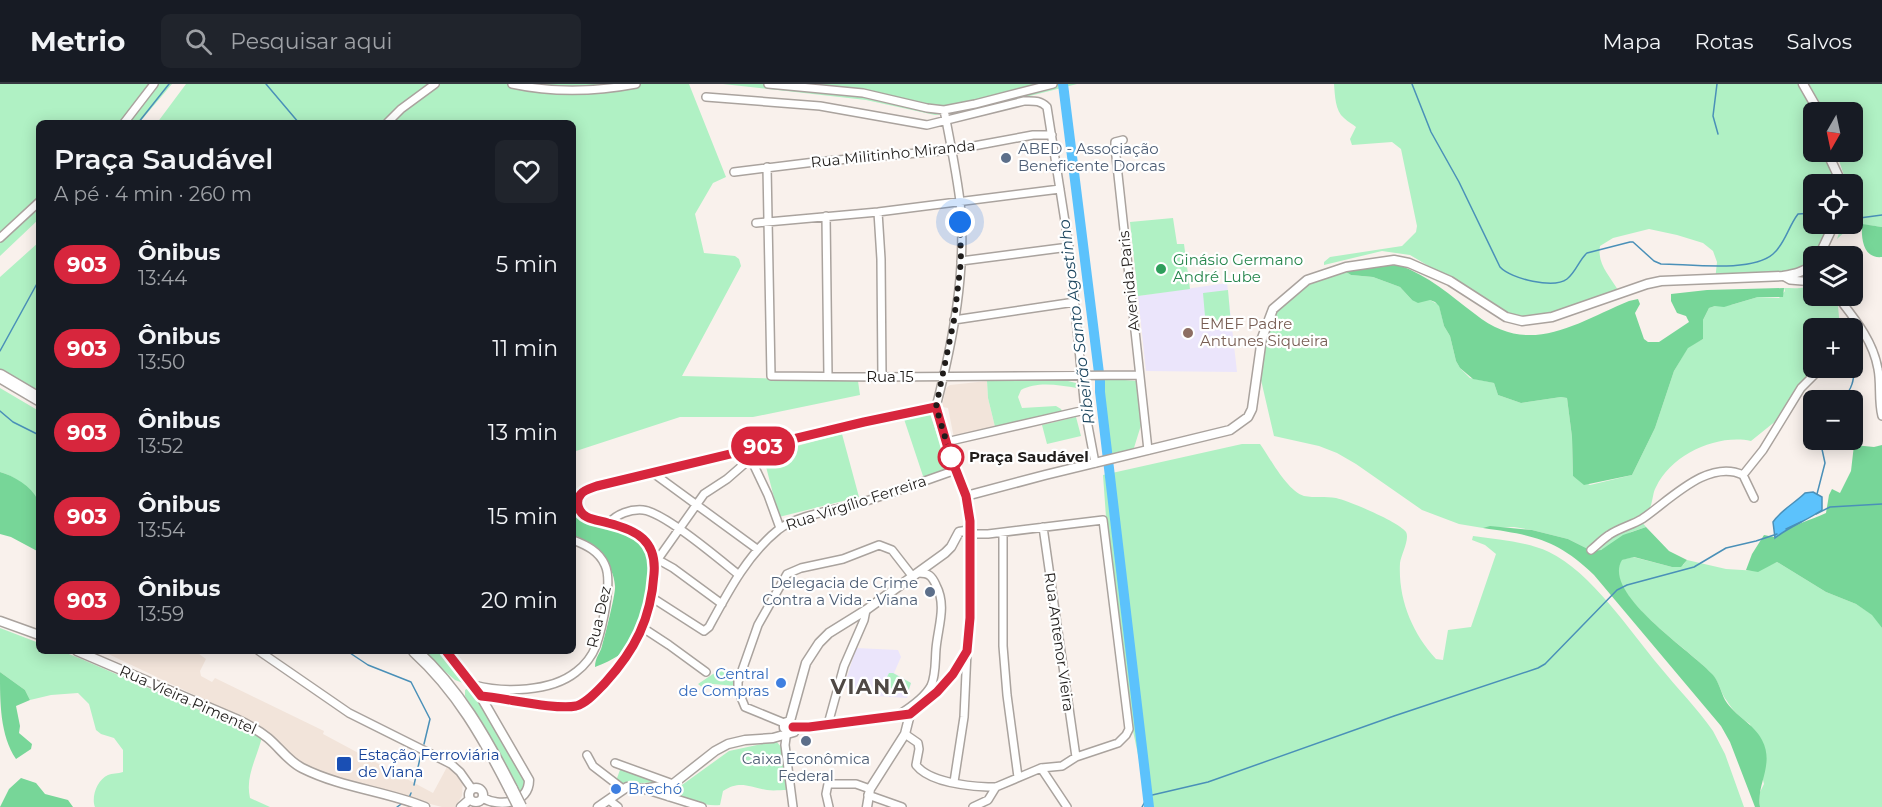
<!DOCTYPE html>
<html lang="pt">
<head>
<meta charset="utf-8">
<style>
	:root { --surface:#171b24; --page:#20242c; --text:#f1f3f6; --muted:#9ea1a6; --line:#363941 }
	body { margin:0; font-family:Montserrat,sans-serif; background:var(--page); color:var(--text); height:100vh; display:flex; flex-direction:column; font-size:22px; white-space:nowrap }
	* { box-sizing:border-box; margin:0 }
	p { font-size:20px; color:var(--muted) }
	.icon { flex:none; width:33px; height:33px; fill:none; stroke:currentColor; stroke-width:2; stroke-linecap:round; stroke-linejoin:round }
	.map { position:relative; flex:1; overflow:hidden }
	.sheet { position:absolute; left:36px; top:36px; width:540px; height:534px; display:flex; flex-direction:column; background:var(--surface); border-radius:9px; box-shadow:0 3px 15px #0003 }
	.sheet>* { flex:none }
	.badge { padding:0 12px; border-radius:20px; font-size:21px; line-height:39px }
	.needle { width:39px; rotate:189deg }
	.fabs { position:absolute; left:1803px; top:18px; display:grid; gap:12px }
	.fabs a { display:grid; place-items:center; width:60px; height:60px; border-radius:9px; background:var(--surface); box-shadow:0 3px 15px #0003; font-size:30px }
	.you { position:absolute; width:30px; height:30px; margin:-15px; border:4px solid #fff; border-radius:50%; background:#1a73e8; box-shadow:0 0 0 9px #1a73e833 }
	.map>.badge { position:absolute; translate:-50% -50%; box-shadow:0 0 0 3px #fff }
	.round { display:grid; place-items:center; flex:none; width:63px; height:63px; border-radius:9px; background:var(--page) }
	.headline { display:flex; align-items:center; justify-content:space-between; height:102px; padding:0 18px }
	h1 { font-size:28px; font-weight:600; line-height:45px }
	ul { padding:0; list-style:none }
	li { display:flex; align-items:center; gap:18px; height:84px; padding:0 18px }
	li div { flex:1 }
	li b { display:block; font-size:22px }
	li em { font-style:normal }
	li .badge { min-width:66px; font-weight:700; text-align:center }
	header { display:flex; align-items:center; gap:36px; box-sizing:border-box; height:84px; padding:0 30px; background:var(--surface); border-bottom:2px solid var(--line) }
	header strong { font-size:28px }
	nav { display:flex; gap:33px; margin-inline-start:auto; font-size:21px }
	.search { width:420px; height:54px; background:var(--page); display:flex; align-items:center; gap:15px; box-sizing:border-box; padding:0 21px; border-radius:9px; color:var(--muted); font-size:22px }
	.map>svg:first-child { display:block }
	.built { fill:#f2e4da }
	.education { fill:#ebe5fb }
	.green { fill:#b0f1c4 }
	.forest { fill:#77d698 }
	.water { fill:#5cc2fc; stroke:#4a90b8; stroke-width:1.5 }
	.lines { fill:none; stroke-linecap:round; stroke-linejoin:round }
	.stream { stroke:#4a90b8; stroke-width:1.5 }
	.river { stroke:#5cc2fc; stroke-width:10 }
	.minor-casing { stroke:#aaa39e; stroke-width:10 }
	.tertiary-casing { stroke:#aaa39e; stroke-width:11 }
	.trunk-casing { stroke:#aaa39e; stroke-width:15 }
	.minor { stroke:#fff; stroke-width:7 }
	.tertiary { stroke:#fff; stroke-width:8 }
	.trunk { stroke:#fff; stroke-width:12 }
	.trunk-bridge-casing { stroke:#aaa39e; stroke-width:15; stroke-linecap:butt }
	.trunk-bridge { stroke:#fff; stroke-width:12 }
	.line-casing { stroke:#fff; stroke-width:14 }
	.line { stroke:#d7263d; stroke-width:9 }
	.walk { stroke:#201d1b; stroke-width:6; stroke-dasharray:0 10.8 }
	.service-dot { fill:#5c6f8a; stroke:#fff; stroke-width:2 }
	.leisure-dot { fill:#2e9e5b; stroke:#fff; stroke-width:2 }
	.education-dot { fill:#8d6e63; stroke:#fff; stroke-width:2 }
	.stop-dot { fill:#fff; stroke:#d7263d; stroke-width:3 }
	.shop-dot { fill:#3f7fe0; stroke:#fff; stroke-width:2 }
	.transit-dot { fill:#1a4fb4; stroke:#fff; stroke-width:2 }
	.labels { text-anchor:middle; stroke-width:4.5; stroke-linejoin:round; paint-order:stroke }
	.service-label { font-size:15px; fill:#4e5e75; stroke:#fff; text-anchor:start }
	.street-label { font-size:15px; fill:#201d1b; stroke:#fff }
	.leisure-label { font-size:15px; fill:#27864d; stroke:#fff; text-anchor:start }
	.education-label { font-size:15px; fill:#785e54; stroke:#fff; text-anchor:start }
	.stop-label { font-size:15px; font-weight:bold; fill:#201d1b; stroke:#fff; text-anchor:start }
	.shop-label { font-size:15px; fill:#366cbe; stroke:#fff; text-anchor:end }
	.transit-label { font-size:15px; fill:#164399; stroke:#fff; text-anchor:start }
	.water-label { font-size:16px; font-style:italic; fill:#1d4760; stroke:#fff }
	.district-label { font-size:21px; font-weight:bold; letter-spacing:1.5px; fill:#4f4945; stroke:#fff }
</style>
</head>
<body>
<header>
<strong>Metrio</strong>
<div class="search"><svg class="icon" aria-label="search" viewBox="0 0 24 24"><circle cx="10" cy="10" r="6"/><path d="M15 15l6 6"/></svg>Pesquisar aqui</div>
<nav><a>Mapa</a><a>Rotas</a><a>Salvos</a></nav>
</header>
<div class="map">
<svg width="1882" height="723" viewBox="0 0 1882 723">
	<rect width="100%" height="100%" fill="#f9f1ec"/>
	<!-- built -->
	<path class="built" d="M987,297L988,314L995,343L954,354L948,324L942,323L946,304L950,301Z
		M102,567H195L206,575L200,587L201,592L212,598L215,594L324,647L323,650L433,709L447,683L463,696L462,712L455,723H442L343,698L298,677L276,654L264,644Z"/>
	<!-- education -->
	<path class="education" d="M1227,199L1237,288L1146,287L1138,212Z
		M856,564L898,566L901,573L894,589L911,599L907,614L876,612L844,603Z"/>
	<!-- green -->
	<path class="green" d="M0,0H172L139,39H39V135L0,172Z
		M186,0H689L726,93L713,99L695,130L704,169L735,172L739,175L741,182L682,292L858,297L860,311L753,333H680L573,368V39H157Z
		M723,0H1077L978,25L935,31L866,16Z
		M1334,0H1798L1816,28H1814V68H1827L1841,100H1814V140H1834L1818,172H1814L1813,182L1809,187L1715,197L1717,178L1713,167L1703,159L1677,151L1649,145L1613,154L1600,162C1597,180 1609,191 1618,206L1606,215L1529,235L1513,232L1410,171L1382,167L1324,181V178L1330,173L1402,162L1416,148L1417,142L1401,65L1392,58L1352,61L1350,55L1356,43C1353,40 1348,38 1344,34C1335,27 1335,11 1334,0Z
		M1809,0H1882V143C1861,140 1853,139 1837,155L1842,140H1852V100H1847L1836,68H1852V28H1825Z
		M1173,134L1177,160H1184L1190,205L1138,212L1130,138Z
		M39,158V304H33L0,288V193Z
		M1346,188L1351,191L1373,193L1400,203L1412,216H1430L1439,221L1444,242L1450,252L1456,277L1460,284L1470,294L1494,299L1498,311L1521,319L1561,313L1567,314L1572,353L1573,392L1590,401L1632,391L1655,344L1674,287L1688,263L1703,255V236L1709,224L1715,222L1731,221L1758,213L1779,214L1785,207L1784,204C1794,204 1807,206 1813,198L1814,212H1830L1838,222L1840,244H1814V284H1826L1811,299L1795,320L1783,327L1777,336L1751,357C1717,350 1672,370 1656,403C1653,408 1653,415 1651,421C1649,427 1645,432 1642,438L1646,443L1631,448L1601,466L1592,467L1568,455L1532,446L1514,443L1483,444L1459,440L1422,426L1356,380L1337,369L1319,362L1274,352L1261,296L1263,257L1266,244L1277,228L1306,200Z
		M1228,206L1231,241L1206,244L1203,209Z
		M1100,294L1137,297L1142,338L1133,367L1108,374Z
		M1064,296L1076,299L1077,304C1059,301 1037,297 1021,306L1018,313L1022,324L1056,322L1061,325L1064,331L996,347L988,314L987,297Z
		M0,304L39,327V417C28,403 17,393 0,388Z
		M925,328L930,330L948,382L946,387L924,395L904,335Z
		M1076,333L1081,352L1047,360L1042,341Z
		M842,350L859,413L779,433L763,371Z
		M1242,360H1260C1270,374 1287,407 1304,412C1314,414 1326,412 1336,414C1349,417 1399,438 1406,448C1410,455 1401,471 1400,479C1398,515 1412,549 1436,575L1443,576L1448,546L1471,543L1496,470L1485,461L1472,456L1473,452C1498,456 1525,457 1549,468C1591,488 1630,547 1660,583C1677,604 1697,624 1713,647L1725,670L1744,723H1149L1133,647L1110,489L1103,391Z
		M1633,473L1672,483L1683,481L1687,476L1726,485L1758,487L1777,478L1826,508L1856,520L1873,531L1882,544V723H1760L1759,710L1764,700L1750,640C1741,634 1732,626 1727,617C1721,610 1720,600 1714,593C1695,567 1601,512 1621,476Z
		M0,544L39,559V567H61L79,574L262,653C257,674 245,692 250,714L270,723H95C91,713 97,696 108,691C112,689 118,690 123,688V666L114,654L101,650L96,646L89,620L78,609L51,611L30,616L25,606L0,588Z
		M421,567H440L467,597L463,599L455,596Z
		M719,586L736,592V602L713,600L703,604L698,600Z
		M889,589H893L911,599L907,611L883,601Z
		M470,603L527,694L520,711L465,612V606Z
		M776,657L782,664L787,706C781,706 773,707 767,706C749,703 740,696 723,707L720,721C707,723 687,716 674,711L675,706L729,667Z
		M621,683L662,698L620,700L616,697Z"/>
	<!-- forest -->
	<path class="forest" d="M1862,140L1882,143V173C1863,175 1861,154 1862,140Z
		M1399,181C1429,192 1450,211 1475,230C1529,274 1576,239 1629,217L1638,215L1640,220L1635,229L1644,255L1648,258H1659L1689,238L1686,232L1677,229L1671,217V210L1707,206L1784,204L1783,213H1758L1724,223L1715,222L1709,224L1703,236V255L1688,264L1674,287L1655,344L1632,391L1584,401L1573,392L1572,353L1567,314L1561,313L1521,319L1498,311L1494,299L1473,295L1460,284L1456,277L1450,252L1444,242L1439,222L1435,218L1430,216L1418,219L1412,216L1400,203L1373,193L1351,191L1346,188L1369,182Z
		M1854,361L1874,363L1882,361V544L1872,531L1856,520L1826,508L1777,478L1758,488L1746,486L1752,470L1764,451L1774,453C1790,442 1808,437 1826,429L1829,411L1832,405L1840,409L1851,387Z
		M0,388C14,392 31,402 38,416C42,423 39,458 39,468L11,453L0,450Z
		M573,427L591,437L626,447L650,470C651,486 647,501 644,517C638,555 634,568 595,583C595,573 600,570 602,562C605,552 616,509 615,502C614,480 594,458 573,451Z
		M1490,442L1532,446L1568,455L1592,467L1601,466L1623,451L1646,443L1669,467L1687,476L1681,483H1672L1634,473L1622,476C1601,510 1694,568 1713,591C1719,598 1721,608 1725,616C1735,632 1754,640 1762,656C1775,681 1756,700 1760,723H1755L1730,658L1721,642L1594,491C1557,455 1532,451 1483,444Z
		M0,588L25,606L30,616L16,622L20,642L19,649L32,660L31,665L16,675C0,651 0,619 0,588Z
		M21,694L36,699L45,710L68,716L73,723H0L9,705Z"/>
	<!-- water -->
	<path class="water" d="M1813,408L1822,413V426C1806,437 1790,442 1775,454L1773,438C1781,426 1795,419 1805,409Z"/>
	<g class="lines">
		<!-- stream -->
		<path class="stream" d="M266,0L299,39
			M1412,0L1431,48L1459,98L1500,183C1511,195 1554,205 1567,195C1576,188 1579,176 1587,169L1630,158H1633L1654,177L1661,180C1688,180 1752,189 1773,170C1785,160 1788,143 1798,130L1814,129
			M1717,0L1713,32L1718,50
			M138,39L169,0
			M1852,135L1882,131
			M0,267L39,196
			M1842,316C1858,299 1852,288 1857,267
			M0,327L13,338L39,351
			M1817,410L1825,379L1820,356
			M1816,430L1830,423L1882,420
			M1786,445L1801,438
			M347,567L368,581L411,598L430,635L424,660
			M414,701L421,670
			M409,714L411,709
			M397,723L404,718
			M1142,723L1148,712L1208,698L1394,632L1538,584L1545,580L1617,506L1627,501L1694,483L1726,464L1756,457L1777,450"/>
		<!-- river -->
		<path class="river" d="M1063,0L1100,297V308L1149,723"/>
		<defs>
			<path id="minor" d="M512,0C554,9 594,8 636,0
				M768,0L863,9L927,24L944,26L975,20L1053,0
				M706,13L820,22L927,41L1024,17C1034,17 1040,16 1047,23L1069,163L1085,326L1095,379
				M124,39L154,0
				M387,39L401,25L435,0
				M1123,56L1115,58V63L1148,366
				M767,83L771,292L882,293L1139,291
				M734,88L815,78L952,66L1033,51H1052
				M878,128L881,175L882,293
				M826,132L828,292
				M756,139L878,128L1060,105
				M0,154L39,118
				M961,177L1069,163
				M1783,192L1790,196L1814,198
				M1837,212C1854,234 1873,256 1878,285C1881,300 1878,316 1882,332
				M954,236L1075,218
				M1848,244L1855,236
				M936,323C953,257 967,186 960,117C956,86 950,56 944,26
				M946,358L1085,326
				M749,371L768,411L780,444
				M653,389L757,465
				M1743,391L1763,366L1801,304L1821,284
				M609,439C617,430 630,425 643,426C664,428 720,476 739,491
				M1043,443L1076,673
				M1003,449V562L1007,611L1018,693
				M1591,466C1597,461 1603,455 1609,451C1619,444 1632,441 1642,435C1669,417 1708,374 1743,391L1754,414
				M655,474L673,484L722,520
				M658,475L704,410L727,395L750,375
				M651,513L704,547L709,543C728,508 747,471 778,446C794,432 839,425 860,419C892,409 924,397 956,386
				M643,544L669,561L706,588
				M259,567L349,629L451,680L460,688L472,705
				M474,601C504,609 551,608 576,588C584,582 592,572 596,562C602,544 613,498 605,481C599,467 586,461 573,456
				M900,630C911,623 925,613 931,602C936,591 935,577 936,565C938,542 947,522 936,501C932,492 929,489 919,489
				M784,639L745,623L738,606V598L758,541L787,490L801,484L843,475L879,461L892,466L913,493
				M828,640L844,582L864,536L866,526
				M787,646L785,661L793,723
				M905,650L918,659L919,665L916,681C929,698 967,702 988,703H996L1041,684L1062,682L1076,673L1118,659L1126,651L1129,645L1103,436L988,450H975L971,446
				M587,671L593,682L623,705
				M615,679L673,700L669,706V713
				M1041,684L1067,723
				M954,698L964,633L967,567
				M644,705L702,723
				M868,711L902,723
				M609,716L618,723
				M829,723L826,710L828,700H856L870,705
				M973,723L988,716L996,703"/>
			<path id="tertiary" d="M1803,0L1819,28
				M1827,68L1842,100
				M1819,172L1834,140
				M966,412L1045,391L1230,346L1248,333L1252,325L1262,254L1273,225L1307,196L1346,183L1394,176L1409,179L1450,197L1506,233L1522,237L1552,233L1647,200L1661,197L1783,192C1795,190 1804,188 1814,180
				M0,537L39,551
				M77,567L236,635C247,640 258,646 268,654C280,664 288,677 302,684C342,704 385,707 425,723
				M446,567L474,601L529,696C529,720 499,723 483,714
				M481,612C505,614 556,626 576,622C587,619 597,607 604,599C635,566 651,535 654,490C657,458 637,446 608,439C601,437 593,436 587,433C579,429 574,418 581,410C584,406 592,404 597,402L864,338L936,323L950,371L966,412L970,437V534L967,567L953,590L937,608L910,630L809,643H793L789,646L784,644V639L790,637L793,643
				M790,637L806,579L819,559L829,549L866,526L945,469L951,463L959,448L971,446
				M469 711a7 7 0 1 1 14 0a7 7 0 1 1-14 0Z
				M461,723L470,715
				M598,723L627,703L644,705L673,700L715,667L728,660L745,656L773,654L794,648
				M867,723L870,705L905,650L910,630"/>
			<path id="trunk" d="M0,292L39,315
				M415,567C458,606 485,654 511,705"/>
		</defs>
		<!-- minor casing -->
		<use href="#minor" class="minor-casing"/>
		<!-- tertiary casing -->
		<use href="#tertiary" class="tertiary-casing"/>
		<!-- trunk casing -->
		<use href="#trunk" class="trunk-casing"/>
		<!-- minor -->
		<use href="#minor" class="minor"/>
		<!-- tertiary -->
		<use href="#tertiary" class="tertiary"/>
		<!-- trunk -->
		<use href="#trunk" class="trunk"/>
		<defs>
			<path id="trunk-bridge" d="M511,705L520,723"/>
		</defs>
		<!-- trunk-bridge casing -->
		<use href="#trunk-bridge" class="trunk-bridge-casing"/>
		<!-- trunk-bridge -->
		<use href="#trunk-bridge" class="trunk-bridge"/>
	</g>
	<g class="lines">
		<defs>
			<path id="line" d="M446,567L481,612C505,614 555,626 576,622C587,619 597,607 605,599C635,566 651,535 654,490C657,457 637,446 608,439C601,437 593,436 587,433C579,429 574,418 581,410C584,406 592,404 597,402L864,338L936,323L950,371L966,412L970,437V534L967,567L953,590L937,608L910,630L809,643H793"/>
		</defs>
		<!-- line casing -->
		<use href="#line" class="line-casing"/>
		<!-- line -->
		<use href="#line" class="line"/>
		<!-- walk -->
		<path class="walk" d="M951,373L936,323L954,236L961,177L960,138"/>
	</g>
	<!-- markers -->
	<g class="service-dot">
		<circle cx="1006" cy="74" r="6"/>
		<circle cx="930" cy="508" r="6"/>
		<circle cx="806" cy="657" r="6"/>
	</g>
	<circle class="leisure-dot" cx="1161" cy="185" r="6"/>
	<circle class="education-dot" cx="1188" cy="249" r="6"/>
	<circle class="stop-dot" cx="951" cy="373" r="12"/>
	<g class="shop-dot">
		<circle cx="781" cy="599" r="6"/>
		<circle cx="616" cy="705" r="6"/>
	</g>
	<rect class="transit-dot" x="336" y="672" width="16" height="16" rx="3"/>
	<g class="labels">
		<!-- service labels -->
		<g class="service-label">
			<text x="1018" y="70">ABED - Associação<tspan x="1018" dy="17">Beneficente Dorcas</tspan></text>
			<text x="918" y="504" text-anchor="end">Delegacia de Crime<tspan x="918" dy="17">Contra a Vida - Viana</tspan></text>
			<text x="806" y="680" text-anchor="middle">Caixa Econômica<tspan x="806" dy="17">Federal</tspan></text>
		</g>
		<!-- street labels -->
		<g class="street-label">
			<text transform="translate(893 70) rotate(-6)" y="5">Rua Militinho Miranda</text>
			<text transform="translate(1129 197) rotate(-96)" y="5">Avenida Paris</text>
			<text x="890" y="298">Rua 15</text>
			<text transform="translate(856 419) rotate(-18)" y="5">Rua Virgílio Ferreira</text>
			<text transform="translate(599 533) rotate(-77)" y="5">Rua Dez</text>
			<text transform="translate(1059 558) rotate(82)" y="5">Rua Antenor Vieira</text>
			<text transform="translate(188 616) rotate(24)" y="5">Rua Vieira Pimentel</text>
		</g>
		<!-- leisure labels -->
		<g class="leisure-label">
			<text x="1173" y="181">Ginásio Germano<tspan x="1173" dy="17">André Lube</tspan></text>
		</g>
		<!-- education labels -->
		<g class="education-label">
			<text x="1200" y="245">EMEF Padre<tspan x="1200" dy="17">Antunes Siqueira</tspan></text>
		</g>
		<!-- stop labels -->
		<g class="stop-label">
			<text x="969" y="378">Praça Saudável</text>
		</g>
		<!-- shop labels -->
		<g class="shop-label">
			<text x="769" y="595">Central<tspan x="769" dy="17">de Compras</tspan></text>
			<text x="628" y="710" text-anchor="start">Brechó</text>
		</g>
		<!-- transit labels -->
		<g class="transit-label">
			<text x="358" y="676">Estação Ferroviária<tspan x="358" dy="17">de Viana</tspan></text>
		</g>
		<!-- water labels -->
		<g class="water-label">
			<text transform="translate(1076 238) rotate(-97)" y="6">Ribeirão Santo Agostinho</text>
		</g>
		<!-- district labels -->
		<g class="district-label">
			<text x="870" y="610">VIANA</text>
		</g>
	</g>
</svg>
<div class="fabs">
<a><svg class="needle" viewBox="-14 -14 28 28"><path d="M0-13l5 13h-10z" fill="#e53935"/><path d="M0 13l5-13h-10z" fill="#9ea1a6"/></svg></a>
<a><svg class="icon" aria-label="locate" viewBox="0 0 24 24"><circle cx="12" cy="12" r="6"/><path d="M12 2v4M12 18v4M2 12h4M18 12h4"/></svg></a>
<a><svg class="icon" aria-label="layers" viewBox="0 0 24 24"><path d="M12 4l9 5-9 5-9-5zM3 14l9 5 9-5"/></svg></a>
<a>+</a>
<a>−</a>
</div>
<div class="you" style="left:960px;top:138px"></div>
<b class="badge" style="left:763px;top:362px;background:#d7263d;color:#fff">903</b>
<section class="sheet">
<div class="headline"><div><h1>Praça Saudável</h1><p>A pé · 4 min · 260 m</p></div><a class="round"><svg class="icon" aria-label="heart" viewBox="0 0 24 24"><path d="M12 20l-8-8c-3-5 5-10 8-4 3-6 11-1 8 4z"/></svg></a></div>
<ul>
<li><span class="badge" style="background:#d7263d;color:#fff">903</span><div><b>Ônibus</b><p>13:44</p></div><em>5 min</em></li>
<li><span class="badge" style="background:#d7263d;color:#fff">903</span><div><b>Ônibus</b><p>13:50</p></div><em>11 min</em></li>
<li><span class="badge" style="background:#d7263d;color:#fff">903</span><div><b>Ônibus</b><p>13:52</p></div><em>13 min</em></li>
<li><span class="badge" style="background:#d7263d;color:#fff">903</span><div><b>Ônibus</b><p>13:54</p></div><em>15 min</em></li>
<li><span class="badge" style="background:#d7263d;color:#fff">903</span><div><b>Ônibus</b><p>13:59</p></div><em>20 min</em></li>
</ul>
</section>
</div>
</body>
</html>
